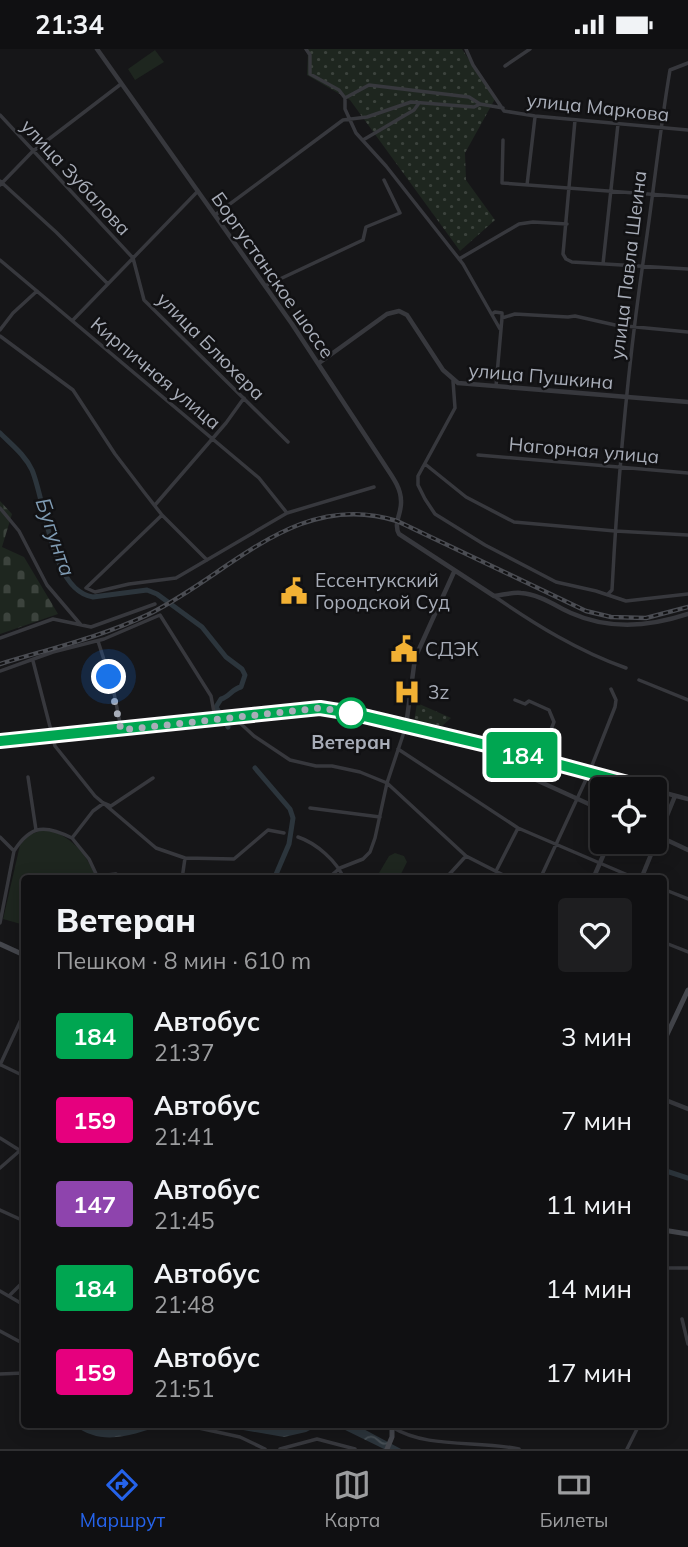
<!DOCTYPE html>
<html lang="ru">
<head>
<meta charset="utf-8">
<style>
	:root { --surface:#101012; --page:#1e1e20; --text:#f1f3f6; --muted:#9c9d9f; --line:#303032; --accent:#2563eb }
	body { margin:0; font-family:Mulish,sans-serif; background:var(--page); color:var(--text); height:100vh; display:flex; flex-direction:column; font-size:26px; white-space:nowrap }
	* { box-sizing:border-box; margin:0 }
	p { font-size:23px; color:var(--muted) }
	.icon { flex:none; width:38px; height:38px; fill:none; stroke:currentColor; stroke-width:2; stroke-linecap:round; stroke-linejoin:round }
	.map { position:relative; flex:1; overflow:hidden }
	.sheet { position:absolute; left:21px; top:826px; width:646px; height:553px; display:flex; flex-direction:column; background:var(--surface); border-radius:7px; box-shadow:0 4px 18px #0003,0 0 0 2px var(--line) }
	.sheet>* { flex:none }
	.badge { padding:0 14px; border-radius:5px; font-size:24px; line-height:46px }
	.tools { position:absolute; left:590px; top:728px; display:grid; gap:14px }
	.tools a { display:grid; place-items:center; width:77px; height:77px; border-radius:7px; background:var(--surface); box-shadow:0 4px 18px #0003,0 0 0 2px var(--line); font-size:35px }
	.you { position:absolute; width:35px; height:35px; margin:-18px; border:5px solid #fff; border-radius:50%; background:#1a73e8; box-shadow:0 0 0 10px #1a73e833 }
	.map>.badge { position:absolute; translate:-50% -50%; box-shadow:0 0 0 4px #fff }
	.round { display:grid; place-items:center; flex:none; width:74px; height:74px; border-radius:7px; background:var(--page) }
	.overview { display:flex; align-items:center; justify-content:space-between; height:119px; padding:0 35px }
	h1 { font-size:33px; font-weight:800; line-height:52px }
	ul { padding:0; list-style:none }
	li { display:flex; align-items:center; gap:21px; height:84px; padding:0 35px }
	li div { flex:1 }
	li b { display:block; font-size:26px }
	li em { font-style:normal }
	li .badge { min-width:77px; font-weight:700; text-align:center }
	.status { display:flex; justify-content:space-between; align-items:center; height:49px; padding:0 35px; background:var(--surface); direction:ltr }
	.status svg { height:19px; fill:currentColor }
	.tab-bar { display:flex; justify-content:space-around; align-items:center; height:98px; border-top:2px solid var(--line); background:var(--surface); font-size:19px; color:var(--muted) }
	.tab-bar a { display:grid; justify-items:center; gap:4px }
	.tab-bar .on { color:var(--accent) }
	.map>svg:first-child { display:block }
	.grass { fill:url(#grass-dots) }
	.cemetery { fill:url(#cemetery-stones) }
	.park { fill:#1e261f }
	.water { fill:url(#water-waves) }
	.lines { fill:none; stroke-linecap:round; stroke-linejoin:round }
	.river { stroke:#2c353c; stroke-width:5 }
	.minor { stroke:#37383d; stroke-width:3.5 }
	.tertiary { stroke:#37383d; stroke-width:4.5 }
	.secondary { stroke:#45474d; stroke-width:5 }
	.rail-casing { stroke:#4a4c52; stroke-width:4.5 }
	.rail { stroke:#111113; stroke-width:2; stroke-dasharray:5; stroke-linecap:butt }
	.line-casing { stroke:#fff; stroke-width:16 }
	.line { stroke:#00a651; stroke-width:10 }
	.walk { stroke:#a8adb8; stroke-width:7; stroke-dasharray:0 12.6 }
	.stop-dot { fill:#fff; stroke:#00a651; stroke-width:3.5 }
	.labels { text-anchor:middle; stroke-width:5; stroke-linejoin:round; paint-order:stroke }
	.street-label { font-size:19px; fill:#a8adb8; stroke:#111113 }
	.poi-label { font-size:19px; fill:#a8adb8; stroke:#111113; text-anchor:start }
	.stop-label { font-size:19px; font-weight:bold; fill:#a8adb8; stroke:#111113 }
	.water-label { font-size:21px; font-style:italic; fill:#7f9bb3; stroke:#111113 }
</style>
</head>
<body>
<div class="status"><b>21:34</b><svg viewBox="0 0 49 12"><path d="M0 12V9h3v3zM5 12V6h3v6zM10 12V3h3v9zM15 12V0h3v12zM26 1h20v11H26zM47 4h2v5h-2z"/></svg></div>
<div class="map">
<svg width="688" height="1400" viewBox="0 0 688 1400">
	<defs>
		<pattern id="grass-dots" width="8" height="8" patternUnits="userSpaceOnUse" patternTransform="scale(1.75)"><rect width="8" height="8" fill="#1e261f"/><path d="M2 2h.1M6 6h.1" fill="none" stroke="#3c433d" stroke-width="1.8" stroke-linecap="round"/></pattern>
		<pattern id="cemetery-stones" width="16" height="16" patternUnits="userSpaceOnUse" patternTransform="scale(1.75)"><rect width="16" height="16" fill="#1e261f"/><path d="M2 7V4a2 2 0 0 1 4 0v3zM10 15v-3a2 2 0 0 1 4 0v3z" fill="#3c433d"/></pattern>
		<pattern id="water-waves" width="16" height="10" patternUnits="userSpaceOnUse" patternTransform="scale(1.75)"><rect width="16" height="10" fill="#2c353c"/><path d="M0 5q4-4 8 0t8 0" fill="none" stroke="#485056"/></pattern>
	</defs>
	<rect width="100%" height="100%" fill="#161618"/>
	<!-- grass -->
	<path class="grass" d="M304,0H462L495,50L465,104L466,131L495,171L460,202L350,51L307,26L308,4Z
		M417,654L449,668L451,669L442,677L414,673Z"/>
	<!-- cemetery -->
	<path class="cemetery" d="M0,452L12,465L2,498L24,508L58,565L0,585Z"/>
	<!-- park -->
	<path class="park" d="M155,1L164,13L135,31L128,20Z
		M45,780C71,786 87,805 96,829L24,830V876L3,870L20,796L29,786Z
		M395,804L404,807L407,813L399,829H376L389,807Z"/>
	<!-- water -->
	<path class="water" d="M74,1376H91L118,1381L136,1376H162C132,1386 102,1398 74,1376Z
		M215,1376H356L401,1400H384L335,1376L316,1378L306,1383L284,1388Z"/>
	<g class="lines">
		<!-- river -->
		<path class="river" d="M0,384C12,396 25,406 32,421C46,454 51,542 93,548L147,541L157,545L202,578L226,608L242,620L245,626L241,638C232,640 229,648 221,650L216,658L228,678
			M255,719L290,760L293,769L289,795L274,830
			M663,1121L688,1129"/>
		<!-- minor -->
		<path class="minor" d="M306,0L310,6V25L339,41L345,49V60L356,84L386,117L463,215L500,280
			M466,0L473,16L504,62L535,67L688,81
			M505,17L530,0
			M345,49L369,36L469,48L480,55L503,59
			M0,66L133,209L144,251L288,393
			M575,71L563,205L566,210L572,213L688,220
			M363,91L414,61L419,54
			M503,91L502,134L688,148
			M0,132L56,183L108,235
			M0,136L32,103L121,35
			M527,136L535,68
			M215,166L343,71L367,68L411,53L474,58L480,55
			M459,210L519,175L533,173L567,175
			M0,211L259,429L287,464
			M603,215L618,75
			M265,237L363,191L366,178L400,164L384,131
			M492,265L495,263L502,264V269
			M73,271L198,142
			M0,281L13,264L37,242
			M0,287L73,341L115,405L144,443L162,466L207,511
			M453,332L455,359L418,427V436L425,450L435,465L485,496L556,533L596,542L626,552L688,545
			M496,337L502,269L515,265L568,268L575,267L615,276L688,283
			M478,406L688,424
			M425,415L466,448L514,473L615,482L688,486
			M155,456L226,374L244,349
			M0,459L19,482L47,536L81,576
			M162,466L86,539L95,543L129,535L176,529L287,464L374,438
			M608,545L612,541C618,427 628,313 645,200C654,140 660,80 670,21L688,14
			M494,547C536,576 578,602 626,619
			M0,589L53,570L91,578L155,555
			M98,592L113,639L121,679
			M33,612L55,697L95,747L156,799L185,809L234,810L268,781L284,784
			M0,622L53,603L104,590L160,566L211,647L215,669
			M639,631L688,651
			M515,651L525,655L529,652L549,661L554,673L539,711
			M239,668L240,674L254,687L290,711L316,717H332L360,723L387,734L466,807L511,830
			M398,700L518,779L637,830
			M28,728L36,781
			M310,759L380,768
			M0,788L14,802L0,874
			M298,788C316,794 337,812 344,830
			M14,802C31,775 46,776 72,789
			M125,830L116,825L97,827L89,810L72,789L93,762L104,754L111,757L153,729
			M182,830L185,809
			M327,830L340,819L363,810L370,803L375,789L387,734L406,677
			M445,830L466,807
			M492,830L518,779
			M540,830L589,724L615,658L616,651L611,640
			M663,840L688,850
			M663,893L688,903
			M0,1016L24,964
			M1,1016L24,1027
			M0,1089L24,1104
			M0,1119L24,1098
			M0,1161L24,1172
			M663,1219H688
			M0,1242L24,1256
			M9,1247L24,1232
			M682,1270L688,1295
			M0,1282L24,1295
			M0,1325L24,1324
			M663,1345L666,1346L663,1359
			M185,1376L240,1388L265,1400
			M392,1378C427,1400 477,1391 519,1400
			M280,1400L317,1390L355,1400
			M627,1400L639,1376"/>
		<!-- tertiary -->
		<path class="tertiary" d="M97,0L292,275L384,415C391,426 401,438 401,452C402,464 393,474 399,485L494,547C503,546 512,543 521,544C538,545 556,557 571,564C609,581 649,578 688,565
			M319,314L387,265L399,262L407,266L443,321L458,334L688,353
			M406,677L415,609L454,523
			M0,692L320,659L351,664L486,697L650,740
			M487,697L512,720L602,761
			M654,741L688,750
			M654,785L688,801
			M593,830L609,793
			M641,830L675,747
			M663,1050L688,1060"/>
		<!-- secondary -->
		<path class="secondary" d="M0,895L24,906
			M663,994L688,941
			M663,1181L688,1185
			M387,1400L392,1388V1378L390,1376"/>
		<defs>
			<path id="rail" d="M0,615C49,600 101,588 147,566C230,526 296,440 397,472L586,562L611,568L646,569L688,558"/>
		</defs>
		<!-- rail casing -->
		<use href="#rail" class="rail-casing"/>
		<!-- rail -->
		<use href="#rail" class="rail"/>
	</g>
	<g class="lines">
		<defs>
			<path id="line" d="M0,692L320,659L351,664L486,696L650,740"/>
		</defs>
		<!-- line casing -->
		<use href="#line" class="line-casing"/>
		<!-- line -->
		<use href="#line" class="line"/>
		<!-- walk -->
		<path class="walk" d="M109,628L121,681L320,659L351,664"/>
	</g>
	<!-- icons -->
	<defs>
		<symbol id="civic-bare" viewBox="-9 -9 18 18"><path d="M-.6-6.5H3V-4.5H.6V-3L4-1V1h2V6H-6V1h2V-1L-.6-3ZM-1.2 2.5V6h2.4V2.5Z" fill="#f2b134" stroke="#111113" stroke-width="2.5" paint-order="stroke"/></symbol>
		<symbol id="hospital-bare" viewBox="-9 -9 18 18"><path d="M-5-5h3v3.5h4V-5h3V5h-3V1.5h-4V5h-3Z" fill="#f2b134" stroke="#111113" stroke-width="2.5" paint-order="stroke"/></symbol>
	</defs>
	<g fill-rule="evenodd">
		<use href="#civic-bare" x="275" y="523" width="38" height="38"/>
		<use href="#civic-bare" x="385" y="581" width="38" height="38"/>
		<use href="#hospital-bare" x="388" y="624" width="38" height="38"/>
	</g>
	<!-- markers -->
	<circle class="stop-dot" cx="351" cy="664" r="14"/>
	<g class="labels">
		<!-- street labels -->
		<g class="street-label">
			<text transform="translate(598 58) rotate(6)" y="7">улица Маркова</text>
			<text transform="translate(76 128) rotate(47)" y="7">улица Зубалова</text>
			<text transform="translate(628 216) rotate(-83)" y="7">улица Павла Шеина</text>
			<text transform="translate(273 226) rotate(55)" y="7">Боргустанское шоссе</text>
			<text transform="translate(211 297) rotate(45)" y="7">улица Блюхера</text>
			<text transform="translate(156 324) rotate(40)" y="7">Кирпичная улица</text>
			<text transform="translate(541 327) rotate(5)" y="7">улица Пушкина</text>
			<text transform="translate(584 401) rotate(5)" y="7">Нагорная улица</text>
		</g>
		<!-- poi labels -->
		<g class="poi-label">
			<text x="315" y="538">Ессентукский<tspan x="315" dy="22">Городской Суд</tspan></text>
			<text x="425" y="607">СДЭК</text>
			<text x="428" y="650">3z</text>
		</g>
		<!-- stop labels -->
		<g class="stop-label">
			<text x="351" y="700">Ветеран</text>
		</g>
		<!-- water labels -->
		<g class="water-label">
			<text transform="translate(55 488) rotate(71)" y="7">Бугунта</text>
		</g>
	</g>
</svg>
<div class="tools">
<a><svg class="icon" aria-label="locate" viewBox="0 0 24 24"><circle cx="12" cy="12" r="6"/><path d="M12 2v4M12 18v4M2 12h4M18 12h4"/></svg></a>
</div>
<div class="you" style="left:109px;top:628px"></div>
<b class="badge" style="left:522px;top:706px;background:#00a651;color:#fff">184</b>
<section class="sheet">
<div class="overview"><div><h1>Ветеран</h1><p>Пешком · 8 мин · 610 m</p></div><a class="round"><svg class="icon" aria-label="heart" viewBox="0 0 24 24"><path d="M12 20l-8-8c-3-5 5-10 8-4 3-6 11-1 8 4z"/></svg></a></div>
<ul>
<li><span class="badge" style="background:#00a651;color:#fff">184</span><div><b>Автобус</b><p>21:37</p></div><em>3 мин</em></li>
<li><span class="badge" style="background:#e6007e;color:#fff">159</span><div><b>Автобус</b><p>21:41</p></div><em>7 мин</em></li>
<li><span class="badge" style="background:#8e44ad;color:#fff">147</span><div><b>Автобус</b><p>21:45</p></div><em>11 мин</em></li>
<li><span class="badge" style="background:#00a651;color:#fff">184</span><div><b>Автобус</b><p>21:48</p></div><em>14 мин</em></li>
<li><span class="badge" style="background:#e6007e;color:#fff">159</span><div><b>Автобус</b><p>21:51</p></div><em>17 мин</em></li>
</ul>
</section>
</div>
<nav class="tab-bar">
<a class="on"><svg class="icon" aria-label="directions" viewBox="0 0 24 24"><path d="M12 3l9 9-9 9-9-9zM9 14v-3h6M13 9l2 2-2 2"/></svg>Маршрут</a>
<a><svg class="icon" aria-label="map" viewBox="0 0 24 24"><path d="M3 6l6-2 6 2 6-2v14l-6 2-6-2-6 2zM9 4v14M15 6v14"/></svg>Карта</a>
<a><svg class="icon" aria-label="tickets" viewBox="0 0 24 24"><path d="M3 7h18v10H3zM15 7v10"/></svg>Билеты</a>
</nav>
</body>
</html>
